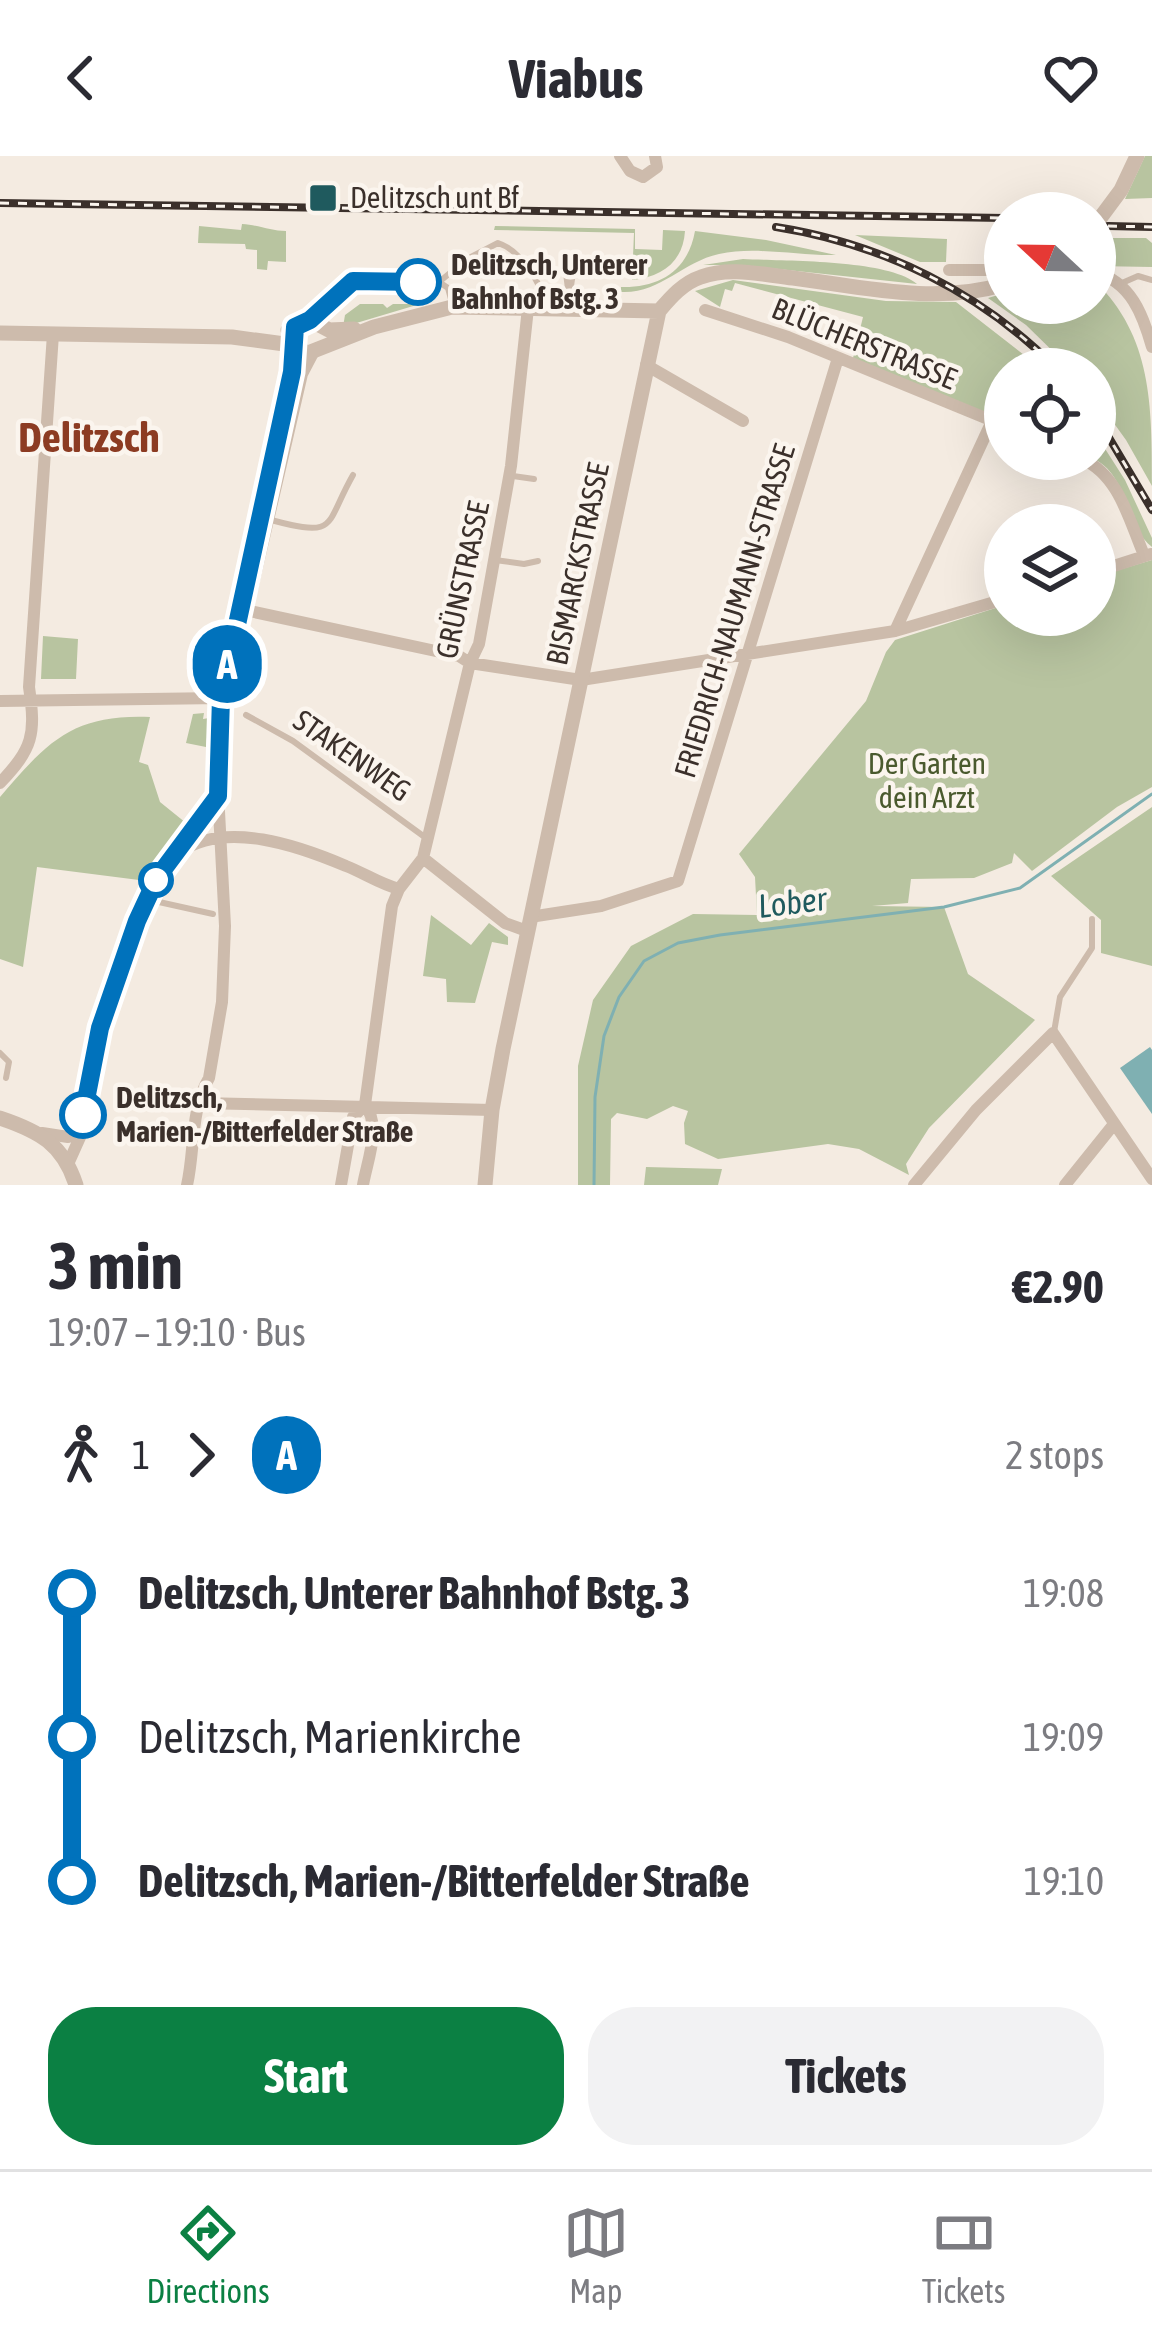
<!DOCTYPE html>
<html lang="en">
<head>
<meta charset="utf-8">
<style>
	:root { --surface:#fff; --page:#f2f2f3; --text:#2b2b33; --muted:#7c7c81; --line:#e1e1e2; --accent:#0b8043 }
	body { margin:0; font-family:"Asap Condensed",sans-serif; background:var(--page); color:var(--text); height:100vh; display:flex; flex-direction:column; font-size:45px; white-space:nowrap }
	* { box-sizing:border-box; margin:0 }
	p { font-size:39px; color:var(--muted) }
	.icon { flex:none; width:66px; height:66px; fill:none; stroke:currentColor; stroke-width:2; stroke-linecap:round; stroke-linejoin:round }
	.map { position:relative; height:1029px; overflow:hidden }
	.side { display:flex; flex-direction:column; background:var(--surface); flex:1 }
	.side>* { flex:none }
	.badge { padding:0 24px; border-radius:39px; font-size:42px; line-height:78px }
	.needle { width:78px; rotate:292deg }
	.buttons { position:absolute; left:984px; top:36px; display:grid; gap:24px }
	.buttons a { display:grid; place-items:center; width:132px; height:132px; border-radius:50%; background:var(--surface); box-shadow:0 12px 48px #0002; font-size:60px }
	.map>.badge { position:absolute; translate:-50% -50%; box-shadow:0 0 0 6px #fff }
	.legs { display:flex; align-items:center; gap:18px; height:132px; padding:0 48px; font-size:39px }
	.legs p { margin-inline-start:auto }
	.overview { display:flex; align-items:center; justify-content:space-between; height:204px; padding:0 48px }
	h1 { font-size:66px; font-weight:700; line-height:90px }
	.cta { display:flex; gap:24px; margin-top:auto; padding:24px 48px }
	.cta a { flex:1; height:138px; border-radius:48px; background:var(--accent); color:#fff; font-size:48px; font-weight:700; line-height:138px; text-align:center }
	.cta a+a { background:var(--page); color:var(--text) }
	ul { padding:0 48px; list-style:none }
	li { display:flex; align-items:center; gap:42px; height:144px; font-size:45px }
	li i { display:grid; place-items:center; width:18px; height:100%; margin:0 15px; background:currentColor }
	li i::after { content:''; width:30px; height:30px; margin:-15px; border:9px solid; border-radius:50%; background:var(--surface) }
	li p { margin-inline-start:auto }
	li:first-child i { background:linear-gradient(#0000 50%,currentColor 0) }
	li:last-child i { background:linear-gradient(currentColor 50%,#0000 0) }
	header { display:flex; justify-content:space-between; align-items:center; height:156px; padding:0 48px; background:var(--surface); font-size:54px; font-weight:700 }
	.tabs { display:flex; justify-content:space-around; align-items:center; height:168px; border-top:3px solid var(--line); background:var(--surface); font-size:33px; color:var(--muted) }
	.tabs a { display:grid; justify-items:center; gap:6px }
	.tabs .current { color:var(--accent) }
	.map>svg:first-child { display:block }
	.green { fill:#b8c4a0 }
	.water { fill:#7fb0b2 }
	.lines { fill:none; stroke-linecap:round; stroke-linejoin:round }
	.stream { stroke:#7fb0b2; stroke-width:3 }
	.service { stroke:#cdbbac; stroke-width:6 }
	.minor { stroke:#cdbbac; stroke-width:12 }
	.tertiary { stroke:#cdbbac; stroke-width:15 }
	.rail-casing { stroke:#3b302b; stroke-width:8 }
	.rail { stroke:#fbf5ee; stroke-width:3; stroke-dasharray:9; stroke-linecap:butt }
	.line-1-casing { stroke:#fff; stroke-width:27 }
	.line-1 { stroke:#0072bc; stroke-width:18 }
	.poi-dot { fill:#1f5a5e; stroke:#fbf5ee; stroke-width:4.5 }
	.stop-1-dot { fill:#fff; stroke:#0072bc; stroke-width:6 }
	.labels { text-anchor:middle; stroke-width:9; stroke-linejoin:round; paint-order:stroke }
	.poi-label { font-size:30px; fill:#3b302b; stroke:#fbf5ee; text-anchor:start }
	.stop-label { font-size:30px; font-weight:bold; fill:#3b302b; stroke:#fbf5ee; text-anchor:start }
	.street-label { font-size:30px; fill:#3b302b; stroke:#fbf5ee }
	.park-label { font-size:30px; fill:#4a5a2e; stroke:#fbf5ee }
	.water-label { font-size:33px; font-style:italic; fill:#1f5a5e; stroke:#fbf5ee }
	.district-label { font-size:42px; font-weight:bold; fill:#8c3b22; stroke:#fbf5ee }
</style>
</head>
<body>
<header><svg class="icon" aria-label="back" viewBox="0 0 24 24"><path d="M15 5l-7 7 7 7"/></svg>Viabus<svg class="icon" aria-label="heart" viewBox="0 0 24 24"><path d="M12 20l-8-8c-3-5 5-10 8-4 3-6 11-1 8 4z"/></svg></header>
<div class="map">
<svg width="1152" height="1029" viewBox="0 0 1152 1029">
	<rect width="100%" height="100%" fill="#f4ebe1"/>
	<!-- green -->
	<path class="green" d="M1145,0H1152V42L1125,43Z
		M242,68C259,69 271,75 286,75V106L268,105L267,114L257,113V94L246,93L245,88L198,87L199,70L241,74Z
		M495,70L635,73V93L662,94L663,74L685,75C683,106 662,121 632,124L634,77L494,74Z
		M695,75L766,84L836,99C798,100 756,90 719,98C682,106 660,138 621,136V131C659,132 688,115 695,75Z
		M855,79L947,83L946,106H920Z
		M1095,82H1146L1152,87V111L1095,110Z
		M743,103C784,105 889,103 917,128L741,109H703Z
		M733,124L886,145L956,146L1042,213H1005V266L853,202L863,161L735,127L732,135L725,133L720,151L695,135Z
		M1095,125C1152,181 1152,248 1152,330L1126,284L1095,241V213H1071L1026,169L988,142L1005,137V147H1095Z
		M360,148H383L387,152L393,148H420L343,171L345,159Z
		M1095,277L1125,324L1152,382V391C1124,369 1129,320 1094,303Z
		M1152,404V631L1117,651L1032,715L1014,697L1012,707L974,722L911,723L908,747L872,750L944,751L968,818L1035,864L929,972L906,1008L909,1019L859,993L828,988L718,1003L685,988L684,967L688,955L673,950L647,963L617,957L611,963L610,1029H578V910L593,844L631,790L693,758L757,759L755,721L739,698L866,545L886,496L895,484L1005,449V459H1095V421Z
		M43,480L78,483L76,523H41Z
		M204,557L203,563L209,562L206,591L186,587L193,558Z
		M150,561L139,606L148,609L160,646L186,667L139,724L37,711L23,811L0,803V641C48,585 73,558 150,561Z
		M1152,651V810L1101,797V764L1051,720Z
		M431,759L471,789L489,767L508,781V789L492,786L475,847L447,846L446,823L423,820Z
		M646,1011L722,1013L718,1029H644Z"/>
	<!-- water -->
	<path class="water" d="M1150,891L1152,894V958L1120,912Z"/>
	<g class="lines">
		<!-- stream -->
		<path class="stream" d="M594,1029L595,941L604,880L619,841L644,805L678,787L720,779L944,751L1020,732L1152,638"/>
		<!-- service -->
		<path class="service" d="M566,117L570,149
			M439,126L448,132L452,147
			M1122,127L1138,120L1152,124
			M570,136L573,117
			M314,162L353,126H439L467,103L498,87C520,94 541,126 545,148
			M513,320L534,323
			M271,364C339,382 324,370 353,319
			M495,404L524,408L538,405
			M246,559L293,585L426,682
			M150,744L213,758
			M1054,876L1060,841L1092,792V763
			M0,897L9,906L6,922"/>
		<!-- minor -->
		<path class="minor" d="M620,0L630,15L643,21L657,11L655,0
			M949,114H1005
			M1095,116C1131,126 1143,159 1152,191
			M705,154L788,181L1005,270
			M646,209L743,265
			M1082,303C1119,319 1129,364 1144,399
			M1095,416L1151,398
			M241,452L252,433L302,218L313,197
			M240,453L459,500L470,507L581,524L895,475L1005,443
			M895,475L992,265
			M0,545L221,542
			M0,627C33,592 36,579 29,531L53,178
			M180,696C226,664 299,690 346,710C364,717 380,728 399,733
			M423,702L505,767L527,775
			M530,761L601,750L678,725L838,202
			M200,947L492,954
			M42,977L68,981L80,970
			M68,1008L81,979L100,871L137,765L157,721L218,642
			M187,1029C195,995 190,954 209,922L222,846L225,770L217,617L221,542L292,216L293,191
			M341,1029L353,961L364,950
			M363,1029C367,1005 382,970 365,949L392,750L399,733L423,702L470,507L479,488L511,310L528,152
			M914,1029L976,954L1053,877L1152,1023
			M1065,1029L1114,968"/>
		<!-- tertiary -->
		<path class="tertiary" d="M1095,69L1121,34L1137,0
			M295,171L293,191L308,197L374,171L452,151L659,155
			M288,174L310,164L329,174L354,173
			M0,177L232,181L292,189
			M0,962C39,975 63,988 76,1029
			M485,1029L492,954L503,893L659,155C671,141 683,127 701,121C730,110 764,119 793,122C863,131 936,149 1005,128"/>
		<defs>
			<path id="rail" d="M0,47L1005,62
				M1108,70L1152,71
				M776,71C883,88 981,136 1057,213
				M1095,258L1152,354"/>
		</defs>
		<!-- rail casing -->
		<use href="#rail" class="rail-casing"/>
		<!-- rail -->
		<use href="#rail" class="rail"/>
	</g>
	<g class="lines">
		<defs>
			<path id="line-1" d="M83,959L100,872L137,765L157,722L218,640L221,542L292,216L295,171L310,164L353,125L418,126"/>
		</defs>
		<!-- line-1 casing -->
		<use href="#line-1" class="line-1-casing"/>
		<!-- line-1 -->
		<use href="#line-1" class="line-1"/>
	</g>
	<!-- markers -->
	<rect class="poi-dot" x="308" y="27" width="30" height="30" rx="6"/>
	<g class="stop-1-dot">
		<circle cx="418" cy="126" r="21"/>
		<circle cx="156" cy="724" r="15"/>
		<circle cx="83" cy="959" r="21"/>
	</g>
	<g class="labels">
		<!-- poi labels -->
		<g class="poi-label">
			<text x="350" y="52">Delitzsch unt Bf</text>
		</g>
		<!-- stop labels -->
		<g class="stop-label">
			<text x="451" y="119">Delitzsch, Unterer<tspan x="451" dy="34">Bahnhof Bstg. 3</tspan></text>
			<text x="116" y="952">Delitzsch,<tspan x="116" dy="34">Marien-/Bitterfelder Straße</tspan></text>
		</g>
		<!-- street labels -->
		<g class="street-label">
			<text transform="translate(864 188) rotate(22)" y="10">BLÜCHERSTRASSE</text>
			<text transform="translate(578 408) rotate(-78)" y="10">BISMARCKSTRASSE</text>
			<text transform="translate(463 424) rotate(-78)" y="10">GRÜNSTRASSE</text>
			<text transform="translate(735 455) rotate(-73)" y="10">FRIEDRICH-NAUMANN-STRASSE</text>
			<text transform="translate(352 600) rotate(35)" y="10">STAKENWEG</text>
		</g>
		<!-- park labels -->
		<g class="park-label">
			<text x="927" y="618">Der Garten<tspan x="927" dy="34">dein Arzt</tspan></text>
		</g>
		<!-- water labels -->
		<g class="water-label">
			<text transform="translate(792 746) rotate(-7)" y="12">Lober</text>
		</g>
		<!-- district labels -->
		<g class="district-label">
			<text x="89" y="296">Delitzsch</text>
		</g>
	</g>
</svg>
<div class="buttons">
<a><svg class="needle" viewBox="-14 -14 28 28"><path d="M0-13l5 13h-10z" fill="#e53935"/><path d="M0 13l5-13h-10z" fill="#7c7c81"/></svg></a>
<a><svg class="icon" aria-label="locate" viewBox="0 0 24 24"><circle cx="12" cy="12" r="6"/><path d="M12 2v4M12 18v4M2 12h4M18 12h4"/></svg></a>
<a><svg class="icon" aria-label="layers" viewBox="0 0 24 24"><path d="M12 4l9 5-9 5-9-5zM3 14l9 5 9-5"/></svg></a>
</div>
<b class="badge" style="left:227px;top:508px;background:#0072bc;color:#fff">A</b>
</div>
<section class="side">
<div class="overview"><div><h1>3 min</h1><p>19:07 – 19:10 · Bus</p></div><b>€2.90</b></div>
<div class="legs"><svg class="icon" aria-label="walk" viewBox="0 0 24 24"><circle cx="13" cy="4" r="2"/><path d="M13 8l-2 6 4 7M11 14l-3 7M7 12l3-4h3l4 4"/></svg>1<svg class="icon" aria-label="forward" viewBox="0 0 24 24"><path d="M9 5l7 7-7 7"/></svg><b class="badge" style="background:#0072bc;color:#fff">A</b><p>2 stops</p></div>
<ul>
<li><i style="color:#0072bc"></i><b>Delitzsch, Unterer Bahnhof Bstg. 3</b><p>19:08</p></li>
<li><i style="color:#0072bc"></i><span>Delitzsch, Marienkirche</span><p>19:09</p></li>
<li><i style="color:#0072bc"></i><b>Delitzsch, Marien-/Bitterfelder Straße</b><p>19:10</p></li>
</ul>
<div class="cta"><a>Start</a><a>Tickets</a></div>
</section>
<nav class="tabs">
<a class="current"><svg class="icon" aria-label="directions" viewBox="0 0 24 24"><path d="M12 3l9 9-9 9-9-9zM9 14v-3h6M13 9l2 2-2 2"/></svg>Directions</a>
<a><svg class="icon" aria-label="map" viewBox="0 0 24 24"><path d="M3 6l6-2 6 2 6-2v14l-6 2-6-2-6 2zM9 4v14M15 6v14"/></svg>Map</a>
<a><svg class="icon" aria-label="tickets" viewBox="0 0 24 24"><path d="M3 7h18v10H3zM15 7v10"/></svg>Tickets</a>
</nav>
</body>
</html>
